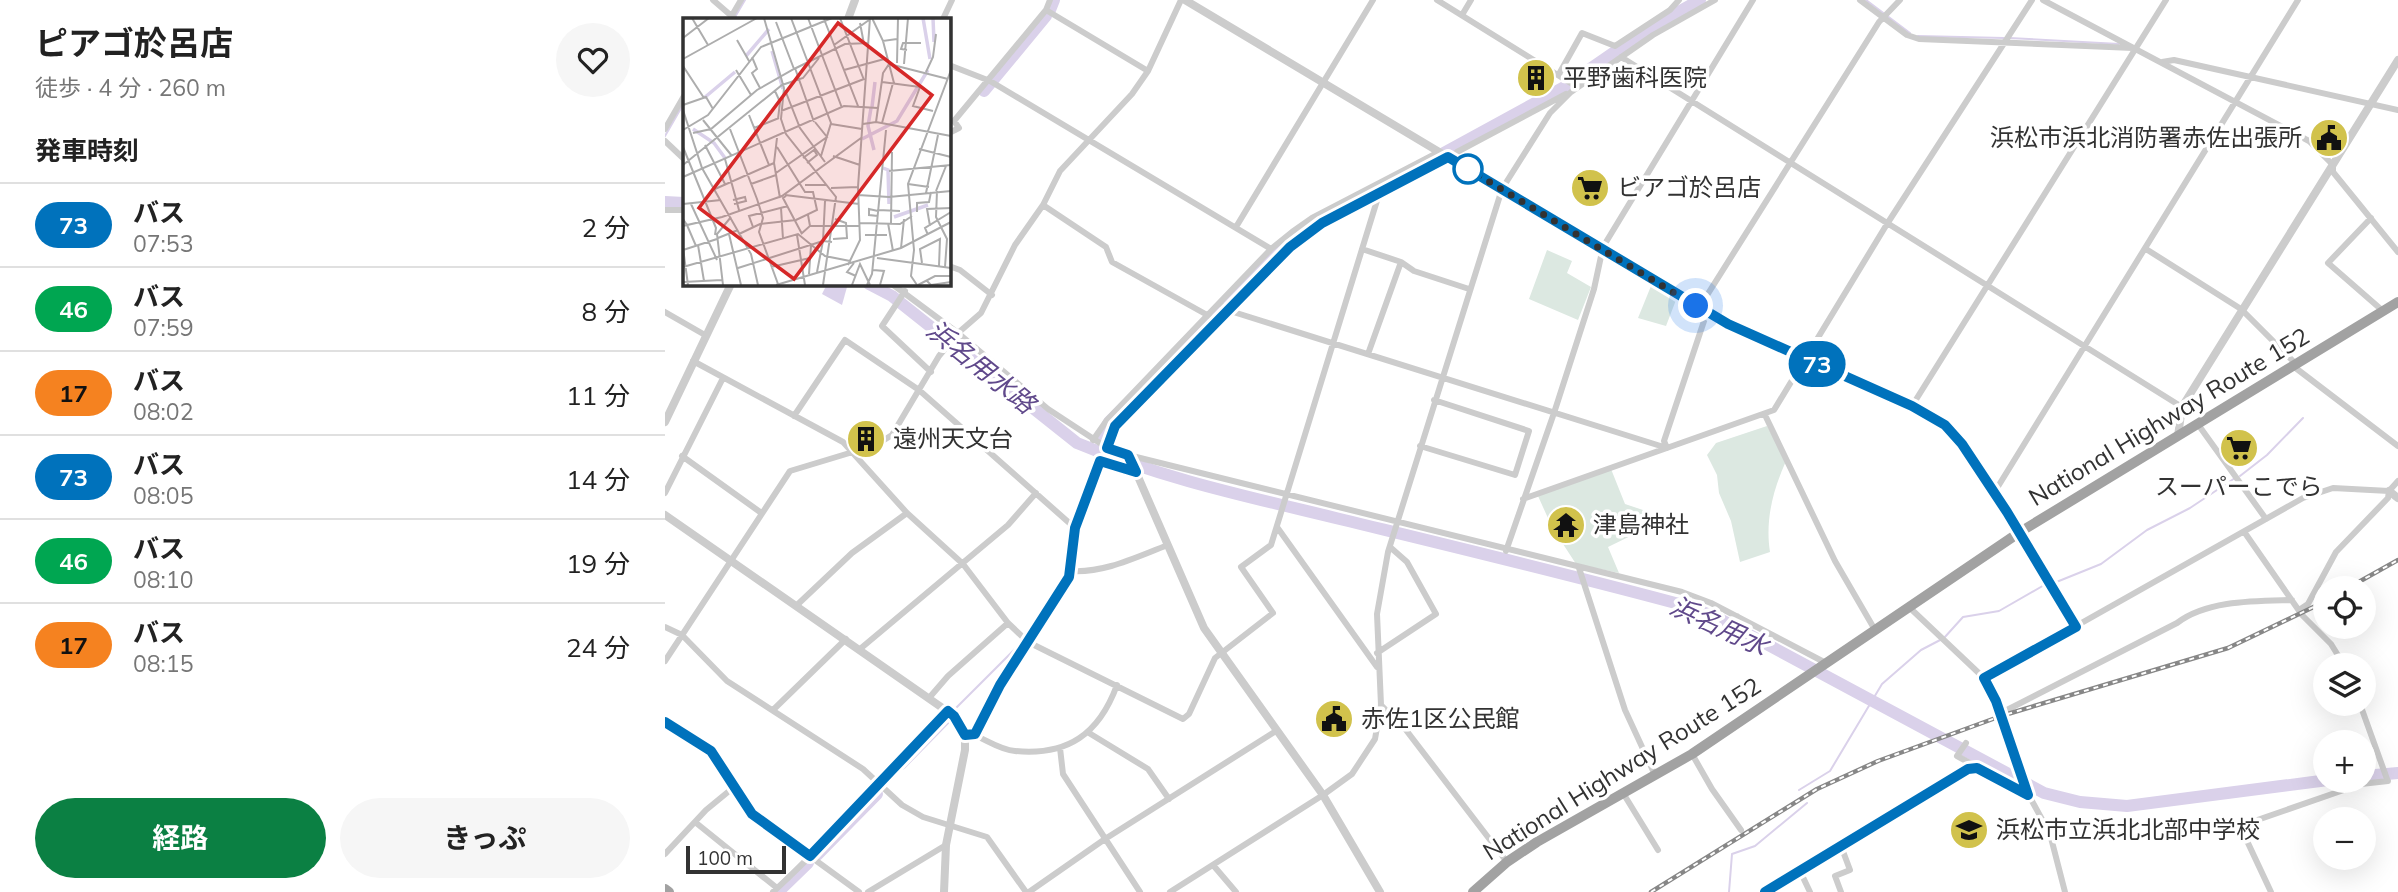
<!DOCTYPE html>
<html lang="ja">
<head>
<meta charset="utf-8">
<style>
	:root { --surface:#fff; --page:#f6f6f6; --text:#222; --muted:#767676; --line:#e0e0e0; --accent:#0b8043 }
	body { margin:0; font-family:Mulish,"Noto Sans JP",sans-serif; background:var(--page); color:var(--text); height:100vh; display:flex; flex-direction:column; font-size:26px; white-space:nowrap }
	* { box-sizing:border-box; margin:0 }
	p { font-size:23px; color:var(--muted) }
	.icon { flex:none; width:38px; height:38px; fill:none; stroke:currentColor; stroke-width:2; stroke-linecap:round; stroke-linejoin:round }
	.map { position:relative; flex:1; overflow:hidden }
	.drawer { display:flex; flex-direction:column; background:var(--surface); width:665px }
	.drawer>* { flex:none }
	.badge { padding:0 14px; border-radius:23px; font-size:24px; line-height:46px }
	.tools { position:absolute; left:1648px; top:576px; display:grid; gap:14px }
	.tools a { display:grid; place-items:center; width:63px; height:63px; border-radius:50%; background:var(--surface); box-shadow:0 7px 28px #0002; font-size:35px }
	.scale { position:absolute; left:21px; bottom:18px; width:100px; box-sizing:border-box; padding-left:7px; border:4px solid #323232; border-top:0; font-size:19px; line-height:24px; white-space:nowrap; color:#323232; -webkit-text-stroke:5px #fff; paint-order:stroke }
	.you { position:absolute; width:35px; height:35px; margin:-18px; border:5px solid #fff; border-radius:50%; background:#1a73e8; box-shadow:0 0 0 10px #1a73e833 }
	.map>.badge { position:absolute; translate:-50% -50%; box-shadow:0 0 0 4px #fff }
	h2 { padding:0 35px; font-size:26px; line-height:63px }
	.round { display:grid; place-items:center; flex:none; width:74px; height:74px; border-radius:37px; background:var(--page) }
	.head { display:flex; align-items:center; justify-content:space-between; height:119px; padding:0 35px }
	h1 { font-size:33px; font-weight:700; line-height:52px }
	.primary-button { display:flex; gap:14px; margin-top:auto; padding:14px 35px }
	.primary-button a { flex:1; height:80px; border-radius:42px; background:var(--accent); color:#fff; font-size:28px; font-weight:700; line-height:80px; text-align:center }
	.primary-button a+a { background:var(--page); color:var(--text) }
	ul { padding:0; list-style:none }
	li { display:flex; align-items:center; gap:21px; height:84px; padding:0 35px; border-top:2px solid var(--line) }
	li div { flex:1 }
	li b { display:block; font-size:26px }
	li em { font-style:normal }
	li .badge { min-width:77px; font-weight:700; text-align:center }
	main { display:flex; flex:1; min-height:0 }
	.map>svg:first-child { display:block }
	.green { fill:#dce8e1 }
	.water { fill:#dad1ea }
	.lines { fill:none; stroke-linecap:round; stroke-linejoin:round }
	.stream { stroke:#dad1ea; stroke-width:2 }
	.river { stroke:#dad1ea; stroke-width:12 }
	.minor { stroke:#ccc; stroke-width:6 }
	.tertiary { stroke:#ccc; stroke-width:8 }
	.trunk { stroke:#a2a2a2; stroke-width:10 }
	.rail-casing { stroke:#878787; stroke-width:4.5 }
	.rail { stroke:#fff; stroke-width:2; stroke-dasharray:5; stroke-linecap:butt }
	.line-casing { stroke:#fff; stroke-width:16 }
	.line { stroke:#0072bc; stroke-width:10 }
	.walk { stroke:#323232; stroke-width:7; stroke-dasharray:0 12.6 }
	.stop-dot { fill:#fff; stroke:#0072bc; stroke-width:3.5 }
	.labels { text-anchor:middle; stroke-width:7; stroke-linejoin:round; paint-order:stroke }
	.poi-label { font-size:24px; fill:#323232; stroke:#fff; text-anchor:start }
	.street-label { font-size:24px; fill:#323232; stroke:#fff }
	.water-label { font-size:26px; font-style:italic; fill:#60498b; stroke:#fff }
	.inset-river { fill:none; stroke:#dad1ea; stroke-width:3.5 }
	.inset-road { fill:none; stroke:#adadad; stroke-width:2 }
	.view { fill:#d62828; fill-opacity:0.15; stroke:#d62828; stroke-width:3.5 }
	.inset-edge { fill:none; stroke:#323232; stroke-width:3.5 }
</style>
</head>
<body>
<main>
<section class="drawer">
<div class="head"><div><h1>ピアゴ於呂店</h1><p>徒歩 · 4 分 · 260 m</p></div><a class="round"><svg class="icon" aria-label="heart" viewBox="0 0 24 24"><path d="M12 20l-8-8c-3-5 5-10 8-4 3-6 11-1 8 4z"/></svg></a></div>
<h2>発車時刻</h2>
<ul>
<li><span class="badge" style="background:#0072bc;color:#fff">73</span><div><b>バス</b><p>07:53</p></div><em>2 分</em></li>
<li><span class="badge" style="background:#00a651;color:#fff">46</span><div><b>バス</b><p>07:59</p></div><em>8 分</em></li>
<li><span class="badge" style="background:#f58220;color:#111">17</span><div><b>バス</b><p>08:02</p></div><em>11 分</em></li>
<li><span class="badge" style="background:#0072bc;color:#fff">73</span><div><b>バス</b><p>08:05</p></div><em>14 分</em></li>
<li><span class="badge" style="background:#00a651;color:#fff">46</span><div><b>バス</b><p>08:10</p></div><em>19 分</em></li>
<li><span class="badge" style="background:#f58220;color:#111">17</span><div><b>バス</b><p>08:15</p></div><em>24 分</em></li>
</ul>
<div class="primary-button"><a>経路</a><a>きっぷ</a></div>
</section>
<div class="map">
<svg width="1733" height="892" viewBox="0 0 1733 892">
	<rect width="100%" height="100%" fill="#fff"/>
	<!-- green -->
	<path class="green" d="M882,250L907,261L902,273L926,287L913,320L864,299Z
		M986,286L1011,300L1001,326L973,318Z
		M1102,426L1121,461C1108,490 1100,520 1105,552L1075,562L1066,521L1054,493L1052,475L1042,455L1051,443Z
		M946,469L960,504L981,511L986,526L943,547L954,573L911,564L887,527L873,496Z"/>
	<!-- water -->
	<path class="water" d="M162,284L182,287L177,305L157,294Z"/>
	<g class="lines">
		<!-- stream -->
		<path class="stream" d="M1201,0L1245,33
			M70,17L80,0
			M1253,36L1339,38
			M1344,38L1454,44
			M0,136L19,103
			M1575,476L1602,455L1638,418
			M398,582L406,531
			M1389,583L1436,564L1482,530L1525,508L1570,478
			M289,710L357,642
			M1134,790L1165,771L1217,684L1256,650L1279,638L1298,617L1334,611L1381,584
			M1064,892L1067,854L1090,846L1142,803"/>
		<!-- river -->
		<path class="river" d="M385,10L389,0
			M912,78L983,29L1035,0
			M319,91L381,16
			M0,202L19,203
			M204,284L227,296L412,443C498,479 589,498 679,520C794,548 911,576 1025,607L1053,618L1379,793L1415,802L1462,806L1663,780
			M435,439L444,422L636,231L903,85
			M236,764L280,719
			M1699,776L1733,773
			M152,855L212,794
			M113,892L143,863"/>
		<!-- minor -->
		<path class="minor" d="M48,0L70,19
			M772,0L912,87
			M1195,0L1242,35L1254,39L1468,48
			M1378,0L1644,141L1668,165V172L1733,252
			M381,10L483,71
			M797,15L806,0
			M66,17L76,0
			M278,19L287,0
			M956,57L1517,407
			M1497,62L1509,60L1733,110
			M284,65L325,81L606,249
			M894,74L917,33L950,46L1005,10L1014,0
			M0,129L19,96
			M284,133L294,128L289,121L381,10L385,0
			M0,141L19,159
			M786,159L792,152L901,94
			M378,205L441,247L447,262L544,316
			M0,210H19
			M1706,218L1663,263L1718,311
			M571,227L708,0
			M697,249L736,262L749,271L804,289
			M1481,249L1576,309L1629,362L1628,366L1733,446
			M284,266L295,270L327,295
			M227,284L293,333L383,409L447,451L1017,592L1046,603L1161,663
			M240,291L217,326L266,372
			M556,304L562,310L1002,448L999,441L1042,312
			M1034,308L1214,22L1235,0
			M0,312L40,335
			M1122,351L1247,406L1280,425L1329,493L1411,627
			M703,354L736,262
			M28,361L178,442L242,513L298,564L343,623L363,642L518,719L524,714L550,658L608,613L576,567L606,545L714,194
			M1247,406L1501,0
			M1100,415L1170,561L1210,630
			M129,416L180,340L254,390L410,528
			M1532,423L1601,519
			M428,440L442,420L606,249L627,232L647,218L774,152
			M755,446L850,475L864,431L769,400
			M442,448L450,426L625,247L657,223L783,157
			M17,456L95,512
			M0,493L58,378
			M1329,493L1633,0
			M858,499L1109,410L1222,224L1367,0
			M612,527L712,667
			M1580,533L1637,615L1666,644L1679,665
			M841,551L889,413L929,289L938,247L1088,0
			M914,568L960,710L990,775
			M406,571C440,573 471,557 503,545
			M132,605L187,553L242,513
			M1245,608L1319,678L1331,701L1361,790L1385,834L1400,892
			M1634,610L1643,604L1671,552L1723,498L1724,491L1733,481
			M0,627L17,635L62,681L198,769L237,805L258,817L322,837L361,892
			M1067,630L1072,616
			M195,649L343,525L371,493
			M712,653L771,614L742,562L725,547
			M0,661L125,471L211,445L227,435L274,356L293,333L316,313L350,245L378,205L395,171L467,94L483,71L516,0
			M1319,678L1638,498L1668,488L1724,491
			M264,698L283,676L343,623
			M1695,704L1722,779
			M716,705L741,730L842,862
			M108,710L181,639
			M1336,713L1512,623C1542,600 1590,601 1627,600
			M0,722L45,751L87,814L194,892
			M424,733L483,769L504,799
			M310,734L335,685L404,577L410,528L435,462L471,472
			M309,735C322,740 335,750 350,751C403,756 434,734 452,685
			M1301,743L1292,756L1363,795
			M395,748L398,774L475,892
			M1027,754L1047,789L1076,830
			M958,793L993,850
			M30,822L112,888
			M1176,846L1185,870L1170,876L1176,892
			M0,854L41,810L69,787
			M548,865L571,892
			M1135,871L1145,892
			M108,892C170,835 224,771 283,711
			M203,892L281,845
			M364,892L440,839L611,731
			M505,892L658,795L687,774L710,739L716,705L712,614L723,552L837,189L885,113L906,92L988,35L1050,0
			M1100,892L1303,769L1313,768
			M1606,892L1575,826L1696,784L1723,781"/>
		<!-- tertiary -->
		<path class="tertiary" d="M520,0L1042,312L1122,351
			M183,19L190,0
			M0,422L66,284
			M1513,436L1517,407L1733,60
			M471,472L539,628L658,795L715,892
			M1724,491L1733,498
			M0,515L289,716L300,735V750L281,845L279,892"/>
		<!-- trunk -->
		<path class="trunk" d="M0,889L4,892
			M808,892L842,862L872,842L1027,754L1355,532L1733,302"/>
		<defs>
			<path id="rail" d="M1683,588L1733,560
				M986,892L1152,789L1213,761L1336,716L1563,648L1661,601"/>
		</defs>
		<!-- rail casing -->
		<use href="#rail" class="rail-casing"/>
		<!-- rail -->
		<use href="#rail" class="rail"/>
	</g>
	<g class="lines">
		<defs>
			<path id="line" d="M0,722L46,751L87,814L145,856L283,711L289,716L300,735L310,734L335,685L404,577L410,528L435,461L471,472L463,455L442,448L450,426L625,247L657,223L783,157L1063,324L1247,406L1280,425L1297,444L1342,512L1411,627L1319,678L1331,701L1363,795L1312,768L1303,769L1100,892"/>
		</defs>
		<!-- line casing -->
		<use href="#line" class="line-casing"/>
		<!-- line -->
		<use href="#line" class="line"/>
		<!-- walk -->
		<path class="walk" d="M803,169L1031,306"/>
	</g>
	<!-- icons -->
	<defs>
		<symbol id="building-disc" viewBox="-11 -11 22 22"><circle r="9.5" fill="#d1c24c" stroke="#fff"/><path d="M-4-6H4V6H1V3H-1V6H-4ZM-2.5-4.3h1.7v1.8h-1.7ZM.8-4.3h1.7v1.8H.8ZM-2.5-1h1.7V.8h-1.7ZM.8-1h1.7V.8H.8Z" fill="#111"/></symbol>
		<symbol id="civic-disc" viewBox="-11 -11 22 22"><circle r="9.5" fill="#d1c24c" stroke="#fff"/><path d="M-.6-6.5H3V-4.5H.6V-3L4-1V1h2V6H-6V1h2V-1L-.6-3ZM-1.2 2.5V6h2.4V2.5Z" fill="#111"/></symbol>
		<symbol id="supermarket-disc" viewBox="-11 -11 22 22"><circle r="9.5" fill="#d1c24c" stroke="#fff"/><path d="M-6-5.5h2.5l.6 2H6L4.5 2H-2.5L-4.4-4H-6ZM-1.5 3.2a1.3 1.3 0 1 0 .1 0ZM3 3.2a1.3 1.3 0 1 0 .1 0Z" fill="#111"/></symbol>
		<symbol id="temple-disc" viewBox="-11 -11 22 22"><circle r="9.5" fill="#d1c24c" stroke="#fff"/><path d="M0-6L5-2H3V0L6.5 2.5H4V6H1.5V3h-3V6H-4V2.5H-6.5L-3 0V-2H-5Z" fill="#111"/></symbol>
		<symbol id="school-disc" viewBox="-11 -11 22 22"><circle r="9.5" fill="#d1c24c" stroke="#fff"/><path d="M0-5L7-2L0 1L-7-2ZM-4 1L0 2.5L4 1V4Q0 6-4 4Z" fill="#111"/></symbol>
	</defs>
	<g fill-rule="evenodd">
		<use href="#building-disc" x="849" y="56" width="44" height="44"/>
		<use href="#civic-disc" x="1642" y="116" width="44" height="44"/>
		<use href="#supermarket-disc" x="903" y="166" width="44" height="44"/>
		<use href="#building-disc" x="179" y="417" width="44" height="44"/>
		<use href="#supermarket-disc" x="1552" y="426" width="44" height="44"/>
		<use href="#temple-disc" x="879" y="503" width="44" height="44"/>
		<use href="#civic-disc" x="647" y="697" width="44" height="44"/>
		<use href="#school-disc" x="1282" y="808" width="44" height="44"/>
	</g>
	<!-- markers -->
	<circle class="stop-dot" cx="803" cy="169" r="14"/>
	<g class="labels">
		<!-- poi labels -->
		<g class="poi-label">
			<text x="898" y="86">平野歯科医院</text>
			<text x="1637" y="146" text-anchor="end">浜松市浜北消防署赤佐出張所</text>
			<text x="952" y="196">ビアゴ於呂店</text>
			<text x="228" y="447">遠州天文台</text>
			<text x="1574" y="495" text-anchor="middle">スーパーこでら</text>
			<text x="928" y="533">津島神社</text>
			<text x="696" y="727">赤佐1区公民館</text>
			<text x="1331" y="838">浜松市立浜北北部中学校</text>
		</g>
		<!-- street labels -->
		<g class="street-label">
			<text transform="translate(1504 417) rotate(-31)" y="8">National Highway Route 152</text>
			<text transform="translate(957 769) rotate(-32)" y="8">National Highway Route 152</text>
		</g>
		<!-- water labels -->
		<g class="water-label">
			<text transform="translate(316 367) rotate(39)" y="9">浜名用水路</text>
			<text transform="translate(1054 626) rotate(25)" y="9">浜名用水</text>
		</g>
	</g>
	<!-- overview -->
	<g transform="translate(18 18)">
		<rect width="268" height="268" fill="#fff"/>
		<path class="inset-river" d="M240,0L247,41M250,0L251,24M89,33L100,71M63,38L86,11M21,80L52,54M189,89L192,64M188,90L185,108L191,132M10,111L31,125L42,140M179,121L214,103L245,52M200,150L205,152L206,186M211,199L245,187"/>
		<path class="inset-road" d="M9,0L25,27M81,0L101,70L98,101L103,116L153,179L140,267M108,0L148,105L138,138M125,0L159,90M157,0L181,62M189,0L200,23L214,21M267,0L268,36M141,1L175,88M93,4L111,51M177,5L181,26M0,20L26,0M54,22L66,43M200,23L211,65M151,27L186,2M224,32L218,31L220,25H238M69,39L74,51L69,55L77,70M0,41L74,0M214,45L215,0M206,46L265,61M221,46L225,0M0,48L21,80M112,50L131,104M53,52L68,77M161,52L205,40M243,54L250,39L253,16M199,64L237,69M237,69L230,88L250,93M102,72L117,110L142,144M92,73L97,84L95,101M0,87L23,79L30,91M0,92L19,150L68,236L75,267M98,93L181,61M66,97L86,147M20,102L49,138M193,104L200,55L206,46M199,105L210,65M148,106L179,111M180,106L193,104L268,118M71,110L96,100M47,111L74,181L80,200L76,214L95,266M0,112L25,97L78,29L149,0M10,115L28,111L74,72L111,51L162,26L186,25M94,120L91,145L97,180M22,127L42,166M0,129L33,210L32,217M236,131L268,139M150,138L177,147M120,140L131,132L134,137L124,145M42,141L56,192M0,147L99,67L120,60L136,40M206,153L268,147M93,155L144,119L132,104M0,159L161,88L195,90M68,166L93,157M225,166L246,169M122,167H144M148,170L175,169M32,171L91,145M253,173L263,148M254,173L253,199L264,221L262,249M243,175L255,117M102,177L176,186M175,177L206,179L268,173M103,178L100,180L119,216M50,182L62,179L63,183L51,186M0,186L38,182M8,186L34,242M98,190L100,221M195,192L217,193M195,193L186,191V197L195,198M234,194V185L246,184L248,174M0,201L4,207L39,199L99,178L178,120M177,205L217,206L229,198M205,205L210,233M208,205L209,134M0,208L4,207L13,228M127,208H177M247,208L244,191L268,190M70,209L66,198L105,188M46,216L58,267M56,216L77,206L113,202L134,192L130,174H122L94,129M118,216L127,208L125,197M114,217L122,267M182,217H204M245,217L242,210L268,194M35,220L55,212M150,221L164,220L163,205L152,201M15,227L21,263M0,230L5,267M218,230L221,201M0,232L34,221M194,240L268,250M171,245L164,254L173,258M239,245L237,231L257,221L256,248M165,247L177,222L175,169L187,0M0,249L115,216L142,238L167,243M88,249L127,240M55,250L140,223L142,183M190,252L201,253L197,267M134,254L140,223L149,224M126,256L128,228M244,263L248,267L268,264M0,264L39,262M40,267L34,216L48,199M93,267L218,230L268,204M169,267L177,246L187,267M184,267L189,256L203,112M234,267L228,258L231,232L225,166L268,52M235,267L252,258H268"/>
		<path class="view" d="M155,5L249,77L111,261L16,190Z"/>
		<rect width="268" height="268" class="inset-edge"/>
	</g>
</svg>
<div class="tools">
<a><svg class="icon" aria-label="locate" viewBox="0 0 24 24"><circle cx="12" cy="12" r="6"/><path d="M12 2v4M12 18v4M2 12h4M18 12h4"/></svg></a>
<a><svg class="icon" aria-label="layers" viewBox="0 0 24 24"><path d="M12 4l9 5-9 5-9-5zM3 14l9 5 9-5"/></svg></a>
<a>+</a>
<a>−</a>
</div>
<div class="scale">100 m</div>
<div class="you" style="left:1031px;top:306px"></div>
<b class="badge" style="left:1152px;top:364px;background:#0072bc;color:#fff">73</b>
</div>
</main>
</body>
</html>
